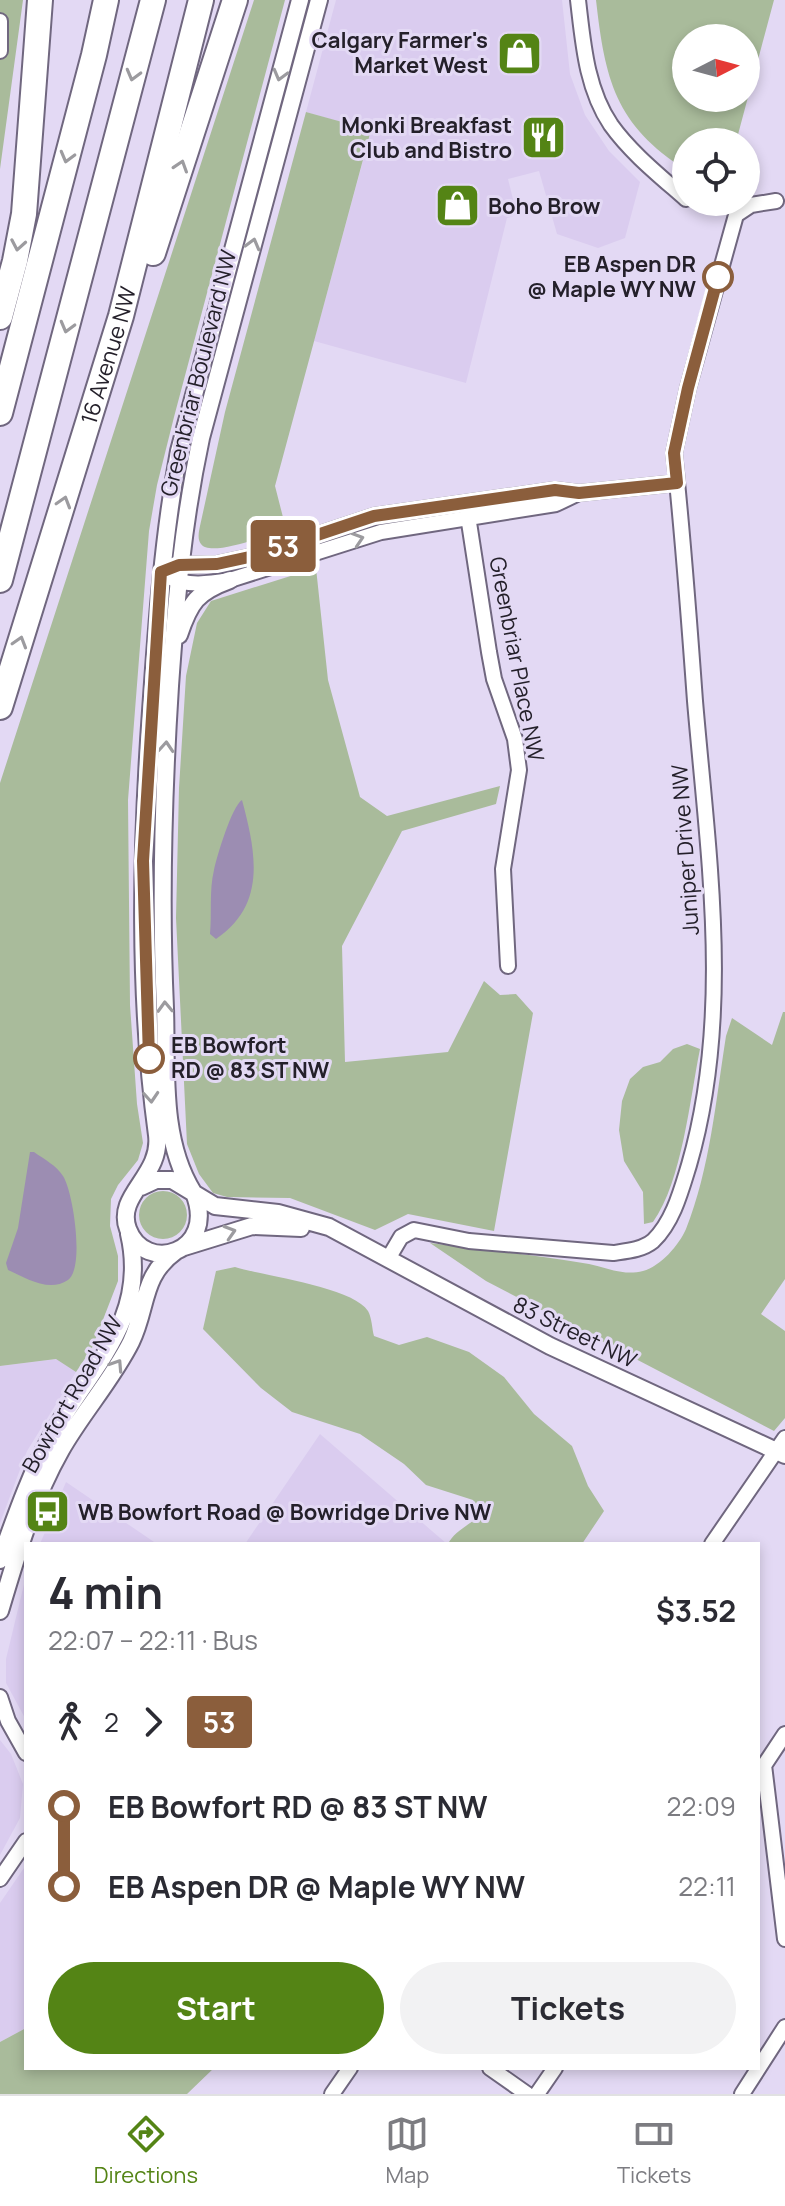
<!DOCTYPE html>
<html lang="en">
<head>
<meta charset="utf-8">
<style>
	:root { --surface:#fff; --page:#f2f2f3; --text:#2b2b33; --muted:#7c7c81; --line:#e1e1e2; --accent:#548415 }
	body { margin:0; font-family:Manrope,sans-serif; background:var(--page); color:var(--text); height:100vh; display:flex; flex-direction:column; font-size:30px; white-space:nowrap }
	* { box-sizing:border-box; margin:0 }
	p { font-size:26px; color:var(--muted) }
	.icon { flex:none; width:44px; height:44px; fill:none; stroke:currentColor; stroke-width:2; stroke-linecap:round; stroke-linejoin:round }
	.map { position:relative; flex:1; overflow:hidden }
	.panel { position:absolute; left:24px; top:1542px; width:736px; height:528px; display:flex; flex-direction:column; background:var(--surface); border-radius:0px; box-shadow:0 4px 12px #0003 }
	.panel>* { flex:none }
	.badge { padding:0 16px; border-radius:6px; font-size:28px; line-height:52px }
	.needle { width:52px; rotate:84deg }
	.buttons { position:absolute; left:672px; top:24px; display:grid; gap:16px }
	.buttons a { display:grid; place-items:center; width:88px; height:88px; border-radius:50%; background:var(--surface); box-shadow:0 4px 12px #0003; font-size:40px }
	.map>.badge { position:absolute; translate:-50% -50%; box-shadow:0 0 0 4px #fff }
	.legs { display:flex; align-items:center; gap:12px; height:88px; padding:0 24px; font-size:26px }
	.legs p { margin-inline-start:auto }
	.head { display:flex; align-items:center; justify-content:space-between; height:136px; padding:0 24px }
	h1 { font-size:44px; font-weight:700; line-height:60px }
	.button { display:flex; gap:16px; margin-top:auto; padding:16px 24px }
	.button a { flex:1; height:92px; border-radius:48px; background:var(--accent); color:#fff; font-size:32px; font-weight:700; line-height:92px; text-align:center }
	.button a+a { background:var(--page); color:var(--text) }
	ul { padding:0 24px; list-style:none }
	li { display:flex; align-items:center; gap:28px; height:80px; font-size:30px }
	li i { display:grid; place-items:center; width:12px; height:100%; margin:0 10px; background:currentColor }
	li i::after { content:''; width:20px; height:20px; margin:-10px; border:6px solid; border-radius:50%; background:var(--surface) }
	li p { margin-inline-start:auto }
	li:first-child i { background:linear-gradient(#0000 50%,currentColor 0) }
	li:last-child i { background:linear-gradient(currentColor 50%,#0000 0) }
	.tabs { display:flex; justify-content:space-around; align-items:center; height:112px; border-top:2px solid var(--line); background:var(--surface); font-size:22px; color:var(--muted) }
	.tabs a { display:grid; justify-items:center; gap:4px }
	.tabs .on { color:var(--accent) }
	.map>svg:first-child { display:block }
	.built { fill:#daccef }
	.green { fill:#a9bb9b; fill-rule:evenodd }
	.water { fill:#9c8db2 }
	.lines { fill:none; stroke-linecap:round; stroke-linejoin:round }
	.minor-casing { stroke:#70677f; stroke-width:18 }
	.tertiary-casing { stroke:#70677f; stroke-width:20 }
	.motorway-casing { stroke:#70677f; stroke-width:28 }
	.minor { stroke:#fff; stroke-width:14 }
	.tertiary { stroke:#fff; stroke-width:16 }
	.motorway { stroke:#fff; stroke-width:24 }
	.oneway { stroke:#9c9b9f }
	.line-1-casing { stroke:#fff; stroke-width:18 }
	.line-1 { stroke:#8b5e3c; stroke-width:12 }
	.stop-1-dot { fill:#fff; stroke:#8b5e3c; stroke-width:4 }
	.labels { text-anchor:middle; stroke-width:6; stroke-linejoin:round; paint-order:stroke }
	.poi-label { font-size:22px; font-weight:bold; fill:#24202a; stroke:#e3d9f4; text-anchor:end }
	.stop-label { font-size:22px; font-weight:bold; fill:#24202a; stroke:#e3d9f4; text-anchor:end }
	.street-label { font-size:22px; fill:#24202a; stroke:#e3d9f4 }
</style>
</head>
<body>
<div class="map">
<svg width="785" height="2094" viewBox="0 0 785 2094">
	<rect width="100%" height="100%" fill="#e3d9f4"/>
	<!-- built -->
	<path class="built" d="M336,0H562L570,74L585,115L609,151L640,182L625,238L598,248L557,234L539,171L508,179L517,215L507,218L466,383L314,341L371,131L306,112Z
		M57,1359L76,1372L27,1451L0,1523V1366Z
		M320,1434L447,1544H245Z
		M66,1482L157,1544H40Z
		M26,1576V1720L6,1683V1659Z
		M0,1740L11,1754L23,1784L20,1818L0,1855Z
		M26,1865V2028L0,2042V1903Z"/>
	<!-- green -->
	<path class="green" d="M0,0H23L0,169Z
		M254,0H285L174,417L157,485L149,531L128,800L130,1005L137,1104L143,1143L138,1160L118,1185L111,1199L110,1226L118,1256V1281L92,1348L76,1372L56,1359L0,1366V783Z
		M596,0H774L736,142H686V170C615,125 605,79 596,0ZM686,38H746V98H686Z
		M306,112L371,130L275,486L286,529C270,534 210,558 201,544C197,539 199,531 200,526L225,412Z
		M316,568L328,680L360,797L387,816L500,786L496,804L402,831L342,946L345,1062L448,1052L484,981L500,995L516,994L533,1013L494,1231L408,1214L375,1230L290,1198L227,1197L213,1193L199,1174L187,1144L176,918L179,788L186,676L197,623L211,601Z
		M783,1012H785V1279L761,1314L785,1331V1418L774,1431L486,1281L430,1243C483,1250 537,1255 589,1264C607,1268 624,1276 643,1271C661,1266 679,1245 686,1229C710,1169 716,1099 726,1036L732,1018L772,1045Z
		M687,1044L700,1049C690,1098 682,1182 653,1222L644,1224L643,1192L624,1161L619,1130L622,1101L630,1079L643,1067L660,1062L673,1049Z
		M139 1215a24 24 0 1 1 48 0a24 24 0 1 1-48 0Z
		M235,1267C264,1276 353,1287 368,1311C372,1318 372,1329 374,1336L399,1345L427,1337L469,1352L504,1377L534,1414L572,1446L588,1486L604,1511L582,1544H448C454,1531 471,1524 482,1514L473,1500L426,1485L404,1464L360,1434L292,1412L261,1388L203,1329L216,1271Z
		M26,2028V2068H214L187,2094H0V2042Z"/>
	<!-- water -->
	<path class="water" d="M242,800C256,852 267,905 216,939L210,934C212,914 209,890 214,870C217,856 232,806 242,800Z
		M30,1152H34C44,1159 57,1166 63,1176C73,1191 85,1268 68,1280C49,1293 26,1278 8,1270L6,1263L18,1228Z"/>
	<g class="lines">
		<defs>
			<path id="minor" d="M578,0C583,42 586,88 611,125C631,153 660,176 686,199
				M0,21V51
				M466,503L489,652L494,679L515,739L519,770L503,869L508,966
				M161,572L179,565L217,564L254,556L374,516L555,490L579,493L677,483
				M169,577C186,587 211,583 230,580L381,532L556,504L579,493
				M388,1259L401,1237L414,1230L469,1241L613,1253C627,1251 642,1250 653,1241C673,1222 681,1191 689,1165C733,1014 708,855 695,701C689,618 683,535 674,453L688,388L736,215L751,205L776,201
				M712,1544L785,1438
				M0,1697L8,1721L26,1753
				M764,1765L785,1939
				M761,1770L785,1734
				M0,1879L26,1841
				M490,2068L527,2094
				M332,2094L350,2068
				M537,2094L555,2068
				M742,2094L785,2027"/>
			<path id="tertiary" d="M179,635C190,602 197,592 230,580
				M141,1187L156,1180H172L215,1206L278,1213L329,1227L550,1346L785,1455
				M193,1192C160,1139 167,1068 165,1008C160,898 163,796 170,686C176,600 183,522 201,438L319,0
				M194,1193C218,1253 145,1275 128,1229C115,1195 162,1176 157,1135C138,995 141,851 151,711C157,623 163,538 179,451L300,0
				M184,1247L252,1226L301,1228
				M0,1560C15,1518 30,1474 52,1435C90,1368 149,1319 129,1234
				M0,1611C16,1557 33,1499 61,1450C82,1413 112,1380 131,1342C148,1307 141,1276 176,1251"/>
			<g id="motorway">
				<path d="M153,253L235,0"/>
				<path d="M0,317L15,261L24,214L40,0"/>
				<path d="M0,413L94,55L106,0"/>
				<path d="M0,580L153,0"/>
				<path id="s1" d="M0,707L121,316L201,0"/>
			</g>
		</defs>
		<!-- minor casing -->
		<use href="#minor" class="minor-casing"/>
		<!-- tertiary casing -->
		<use href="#tertiary" class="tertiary-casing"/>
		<!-- motorway casing -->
		<use href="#motorway" class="motorway-casing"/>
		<!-- minor -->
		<use href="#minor" class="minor"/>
		<!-- tertiary -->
		<use href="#tertiary" class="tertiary"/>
		<!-- motorway -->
		<use href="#motorway" class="motorway"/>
	</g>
	<!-- one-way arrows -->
	<defs><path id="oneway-chevron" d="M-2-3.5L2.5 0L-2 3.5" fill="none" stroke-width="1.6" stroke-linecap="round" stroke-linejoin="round" transform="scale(2)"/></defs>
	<g class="oneway">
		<use href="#oneway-chevron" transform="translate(133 75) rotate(105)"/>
		<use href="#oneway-chevron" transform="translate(280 75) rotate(105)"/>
		<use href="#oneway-chevron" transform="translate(67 157) rotate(105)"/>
		<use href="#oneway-chevron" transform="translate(181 166) rotate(-72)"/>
		<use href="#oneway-chevron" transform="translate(253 244) rotate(-75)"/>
		<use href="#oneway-chevron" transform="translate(18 245) rotate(100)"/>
		<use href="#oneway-chevron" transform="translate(67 327) rotate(105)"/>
		<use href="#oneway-chevron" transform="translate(64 502) rotate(-73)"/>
		<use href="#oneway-chevron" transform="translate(358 539) rotate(-18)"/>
		<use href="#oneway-chevron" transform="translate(20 642) rotate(-73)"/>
		<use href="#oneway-chevron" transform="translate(166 747) rotate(-86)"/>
		<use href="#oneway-chevron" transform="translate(165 1007) rotate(-92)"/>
		<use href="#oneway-chevron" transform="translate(151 1097) rotate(86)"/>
		<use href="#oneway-chevron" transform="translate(230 1232) rotate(-17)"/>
		<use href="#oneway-chevron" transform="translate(117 1365) rotate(-57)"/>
	</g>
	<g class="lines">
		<defs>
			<path id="line-1" d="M149,1058L143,861L161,572L179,565L217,564L254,556L374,516L555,490L579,493L677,483L674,453L688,388L718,277"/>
		</defs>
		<!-- line-1 casing -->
		<use href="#line-1" class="line-1-casing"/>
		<!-- line-1 -->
		<use href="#line-1" class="line-1"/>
	</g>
	<!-- icons -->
	<defs>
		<symbol id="shop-square" viewBox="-11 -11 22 22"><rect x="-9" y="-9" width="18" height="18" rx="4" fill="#548415" stroke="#e3d9f4"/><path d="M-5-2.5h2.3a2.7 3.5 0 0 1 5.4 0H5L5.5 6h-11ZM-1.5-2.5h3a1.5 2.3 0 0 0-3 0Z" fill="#fff"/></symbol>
		<symbol id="restaurant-square" viewBox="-11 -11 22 22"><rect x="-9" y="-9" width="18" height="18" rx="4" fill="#548415" stroke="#e3d9f4"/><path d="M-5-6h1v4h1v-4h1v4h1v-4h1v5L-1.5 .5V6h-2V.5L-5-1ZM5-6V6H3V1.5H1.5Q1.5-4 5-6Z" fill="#fff"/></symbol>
		<symbol id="bus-square" viewBox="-11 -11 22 22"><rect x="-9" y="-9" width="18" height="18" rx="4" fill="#548415" stroke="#e3d9f4"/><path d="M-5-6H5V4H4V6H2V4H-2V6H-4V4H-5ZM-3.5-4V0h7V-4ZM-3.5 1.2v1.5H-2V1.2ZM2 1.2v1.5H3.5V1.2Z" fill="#fff"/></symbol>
	</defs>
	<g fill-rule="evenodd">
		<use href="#shop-square" x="494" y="28" width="51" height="51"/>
		<use href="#restaurant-square" x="518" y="112" width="51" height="51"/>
		<use href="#shop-square" x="432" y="180" width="51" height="51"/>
		<use href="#bus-square" x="22" y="1486" width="51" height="51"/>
	</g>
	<!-- markers -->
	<g class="stop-1-dot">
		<circle cx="718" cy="277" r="14"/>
		<circle cx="149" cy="1058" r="14"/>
	</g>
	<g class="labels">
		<!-- poi labels -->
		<g class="poi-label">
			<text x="488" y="48">Calgary Farmer's<tspan x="488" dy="25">Market West</tspan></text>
			<text x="512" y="133">Monki Breakfast<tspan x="512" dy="25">Club and Bistro</tspan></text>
			<text x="488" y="214" text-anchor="start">Boho Brow</text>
			<text x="78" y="1520" text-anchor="start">WB Bowfort Road @ Bowridge Drive NW</text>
		</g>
		<!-- stop labels -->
		<g class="stop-label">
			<text x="696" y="272">EB Aspen DR<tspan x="696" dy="25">@ Maple WY NW</tspan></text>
			<text x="171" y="1053" text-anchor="start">EB Bowfort<tspan x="171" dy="25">RD @ 83 ST NW</tspan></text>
		</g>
		<!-- street labels -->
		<g class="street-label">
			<text dy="8" stroke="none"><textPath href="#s1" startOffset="368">16 Avenue NW</textPath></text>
			<text transform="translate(198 373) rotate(-76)" y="8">Greenbriar Boulevard NW</text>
			<text transform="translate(517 659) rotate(79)" y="8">Greenbriar Place NW</text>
			<text transform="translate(685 850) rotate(-94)" y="8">Juniper Drive NW</text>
			<text transform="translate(575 1332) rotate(26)" y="8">83 Street NW</text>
			<text transform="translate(72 1394) rotate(-60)" y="8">Bowfort Road NW</text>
		</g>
	</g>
</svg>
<div class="buttons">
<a><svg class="needle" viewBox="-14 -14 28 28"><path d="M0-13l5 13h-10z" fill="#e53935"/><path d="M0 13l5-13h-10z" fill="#7c7c81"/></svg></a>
<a><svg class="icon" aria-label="locate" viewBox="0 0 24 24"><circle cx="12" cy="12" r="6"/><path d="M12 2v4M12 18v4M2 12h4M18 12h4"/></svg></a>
</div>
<b class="badge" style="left:283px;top:546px;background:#8b5e3c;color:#fff">53</b>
<section class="panel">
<div class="head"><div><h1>4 min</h1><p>22:07 – 22:11 · Bus</p></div><b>$3.52</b></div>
<div class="legs"><svg class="icon" aria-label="walk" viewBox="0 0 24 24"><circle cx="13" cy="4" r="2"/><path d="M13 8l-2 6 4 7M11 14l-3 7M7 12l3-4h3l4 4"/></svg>2<svg class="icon" aria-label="forward" viewBox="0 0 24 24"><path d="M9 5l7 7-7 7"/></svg><b class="badge" style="background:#8b5e3c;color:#fff">53</b></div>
<ul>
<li><i style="color:#8b5e3c"></i><b>EB Bowfort RD @ 83 ST NW</b><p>22:09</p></li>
<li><i style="color:#8b5e3c"></i><b>EB Aspen DR @ Maple WY NW</b><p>22:11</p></li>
</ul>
<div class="button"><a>Start</a><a>Tickets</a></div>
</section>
</div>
<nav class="tabs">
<a class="on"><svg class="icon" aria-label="directions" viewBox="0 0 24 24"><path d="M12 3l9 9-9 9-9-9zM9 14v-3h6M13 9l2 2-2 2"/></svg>Directions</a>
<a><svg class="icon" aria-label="map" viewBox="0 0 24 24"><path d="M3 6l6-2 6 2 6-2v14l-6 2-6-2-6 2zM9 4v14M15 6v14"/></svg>Map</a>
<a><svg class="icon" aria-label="tickets" viewBox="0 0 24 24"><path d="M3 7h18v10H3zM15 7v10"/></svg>Tickets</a>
</nav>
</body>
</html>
